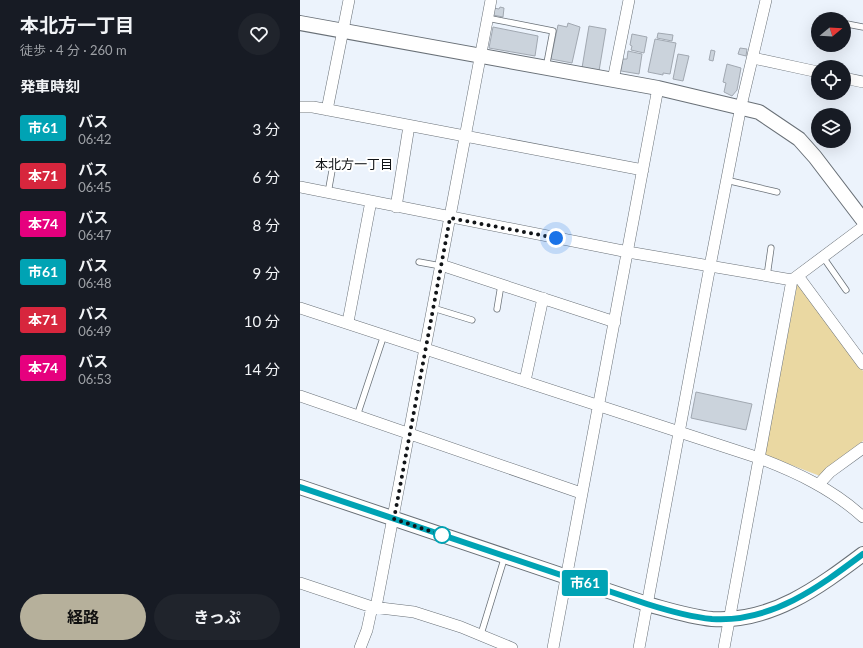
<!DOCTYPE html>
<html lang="ja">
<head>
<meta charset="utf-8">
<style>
	:root { --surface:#171b24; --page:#20242c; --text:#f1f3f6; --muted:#9ea1a6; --accent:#b6b09b }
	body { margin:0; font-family:Lato,"Noto Sans JP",sans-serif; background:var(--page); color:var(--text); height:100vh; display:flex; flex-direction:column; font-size:15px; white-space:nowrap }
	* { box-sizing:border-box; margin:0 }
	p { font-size:13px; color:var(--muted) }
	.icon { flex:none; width:22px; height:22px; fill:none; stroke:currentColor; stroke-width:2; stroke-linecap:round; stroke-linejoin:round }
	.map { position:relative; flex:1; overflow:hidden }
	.details { display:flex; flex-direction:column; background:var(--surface); width:300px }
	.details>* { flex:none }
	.badge { padding:0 8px; border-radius:3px; font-size:14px; line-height:26px }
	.needle { width:26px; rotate:72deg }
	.buttons { position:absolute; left:511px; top:12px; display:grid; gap:8px }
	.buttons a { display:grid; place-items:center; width:40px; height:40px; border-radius:50%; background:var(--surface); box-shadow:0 4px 16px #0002; font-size:20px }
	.you { position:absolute; width:20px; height:20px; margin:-10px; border:3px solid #fff; border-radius:50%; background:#1a73e8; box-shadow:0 0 0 6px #1a73e833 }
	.map>.badge { position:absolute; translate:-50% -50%; box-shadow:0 0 0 2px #fff }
	h2 { padding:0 20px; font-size:15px; line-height:36px }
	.round { display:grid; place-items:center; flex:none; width:42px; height:42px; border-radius:21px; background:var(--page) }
	.headline { display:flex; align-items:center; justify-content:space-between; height:68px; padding:0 20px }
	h1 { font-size:19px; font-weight:700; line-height:30px }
	.button { display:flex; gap:8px; margin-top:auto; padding:8px 20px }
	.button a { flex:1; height:46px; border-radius:24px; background:var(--accent); color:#111; font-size:16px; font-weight:700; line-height:46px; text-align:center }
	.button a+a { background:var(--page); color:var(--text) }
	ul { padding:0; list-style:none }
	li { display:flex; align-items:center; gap:12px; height:48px; padding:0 20px }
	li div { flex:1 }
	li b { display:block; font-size:15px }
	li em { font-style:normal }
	li .badge { min-width:44px; font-weight:700; text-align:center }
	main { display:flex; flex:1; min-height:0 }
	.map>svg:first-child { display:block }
	.green { fill:#ead8a2 }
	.building { fill:#cbd3dc; stroke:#a1a8b1 }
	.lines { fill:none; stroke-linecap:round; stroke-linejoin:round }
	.service-casing { stroke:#697077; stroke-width:7 }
	.minor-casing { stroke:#697077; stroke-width:12 }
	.tertiary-casing { stroke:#697077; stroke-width:16 }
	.service { stroke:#fff; stroke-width:5.5 }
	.minor { stroke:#fff; stroke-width:11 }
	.tertiary { stroke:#fff; stroke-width:14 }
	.line-casing { stroke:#fff; stroke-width:9 }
	.line { stroke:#00a3b4; stroke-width:6 }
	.walk { stroke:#111417; stroke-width:4; stroke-dasharray:0 7.2 }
	.stop-dot { fill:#fff; stroke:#00a3b4; stroke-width:2 }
	.labels { text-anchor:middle; stroke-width:4; stroke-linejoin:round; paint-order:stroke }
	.neighbourhood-label { font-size:13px; fill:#111417; stroke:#fff }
</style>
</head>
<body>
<main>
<section class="details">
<div class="headline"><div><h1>本北方一丁目</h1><p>徒歩 · 4 分 · 260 m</p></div><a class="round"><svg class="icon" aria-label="heart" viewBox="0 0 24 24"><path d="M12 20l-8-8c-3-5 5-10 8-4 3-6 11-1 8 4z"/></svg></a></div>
<h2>発車時刻</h2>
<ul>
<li><span class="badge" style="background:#00a3b4;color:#fff">市61</span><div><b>バス</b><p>06:42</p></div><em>3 分</em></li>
<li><span class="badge" style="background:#d7263d;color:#fff">本71</span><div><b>バス</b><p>06:45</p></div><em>6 分</em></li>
<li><span class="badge" style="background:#e6007e;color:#fff">本74</span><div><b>バス</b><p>06:47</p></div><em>8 分</em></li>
<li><span class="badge" style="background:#00a3b4;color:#fff">市61</span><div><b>バス</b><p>06:48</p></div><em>9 分</em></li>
<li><span class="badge" style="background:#d7263d;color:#fff">本71</span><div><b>バス</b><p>06:49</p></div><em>10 分</em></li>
<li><span class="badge" style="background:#e6007e;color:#fff">本74</span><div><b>バス</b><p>06:53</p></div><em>14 分</em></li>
</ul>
<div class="button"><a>経路</a><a>きっぷ</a></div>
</section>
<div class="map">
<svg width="563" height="648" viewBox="0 0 563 648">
	<rect width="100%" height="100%" fill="#ecf3fc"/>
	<!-- green -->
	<path class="green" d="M501,283L563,371V441L520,476L465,455L497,285Z"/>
	<!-- building -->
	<path class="building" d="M200,7L204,8L203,17L193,15L194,8L199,9Z
		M268,23L280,27L272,63L251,59L258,25L267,27Z
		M289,26L306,29L299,71L282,68Z
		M193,27L238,36L235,56L189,48Z
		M358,33L373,35L372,41L357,38Z
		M332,34L347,37L344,53L331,50L332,46L330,45Z
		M355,39L376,43L370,74L363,73V75L348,72Z
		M440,48L447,49L446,56L438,54Z
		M411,50L415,51L413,61L409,60Z
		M328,51L342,54L339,74L321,71L323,59H327Z
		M378,54L389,56L383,81L373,79Z
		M427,64L441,68L437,90L432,96L424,92L426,83L423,82Z
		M396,392L452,404L446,430L391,418Z"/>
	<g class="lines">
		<defs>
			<path id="service" d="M187,18L253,31L246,68
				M547,24L563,27
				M426,180L477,192
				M28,193L33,165
				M523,257L546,290
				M119,262L141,266
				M467,276L471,248
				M133,308L172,320
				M197,309L201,285
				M57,416L84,335
				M181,634L205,556"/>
			<path id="minor" d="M453,58L518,72
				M544,78L563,82
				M313,80L329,0
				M0,107H13L343,170
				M27,110L49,0
				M0,187L328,252L492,280
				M96,207L109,126
				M141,265L315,322
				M498,276L563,364
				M0,308L459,458C498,473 532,489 563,517
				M48,322L71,201
				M225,381L243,298
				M0,396L281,493
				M519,484L530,472L563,448
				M0,583L72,607L114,612L161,627L212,648
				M76,607L191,0
				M60,648L67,630L72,607
				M253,648L358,88
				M339,648L410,266L441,106L466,0
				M424,648L492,280L563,227"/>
			<path id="tertiary" d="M0,23L358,88L459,112L499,139L515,157L563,220
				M0,487L347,604C369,610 390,617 412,619C471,623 519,587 563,554"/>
		</defs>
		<!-- service casing -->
		<use href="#service" class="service-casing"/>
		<!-- minor casing -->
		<use href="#minor" class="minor-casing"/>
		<!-- tertiary casing -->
		<use href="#tertiary" class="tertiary-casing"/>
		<!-- service -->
		<use href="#service" class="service"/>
		<!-- minor -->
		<use href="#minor" class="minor"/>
		<!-- tertiary -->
		<use href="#tertiary" class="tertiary"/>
	</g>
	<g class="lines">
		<defs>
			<path id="line" d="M0,487L347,604C369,611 390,617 412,619C471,623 519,587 563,554"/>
		</defs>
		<!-- line casing -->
		<use href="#line" class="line-casing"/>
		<!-- line -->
		<use href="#line" class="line"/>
		<!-- walk -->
		<path class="walk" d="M142,535L94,519L150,218L256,238"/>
	</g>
	<!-- markers -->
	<circle class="stop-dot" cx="142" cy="535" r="8"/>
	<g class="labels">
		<!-- neighbourhood labels -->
		<g class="neighbourhood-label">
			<text x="54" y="169">本北方一丁目</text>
		</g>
	</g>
</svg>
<div class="buttons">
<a><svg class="needle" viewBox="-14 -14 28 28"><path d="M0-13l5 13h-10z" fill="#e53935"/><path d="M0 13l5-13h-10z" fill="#9ea1a6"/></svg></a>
<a><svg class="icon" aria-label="locate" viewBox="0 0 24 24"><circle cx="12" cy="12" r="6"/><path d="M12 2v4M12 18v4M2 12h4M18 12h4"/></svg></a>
<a><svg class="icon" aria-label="layers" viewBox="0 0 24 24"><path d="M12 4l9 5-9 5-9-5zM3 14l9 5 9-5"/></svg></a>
</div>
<div class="you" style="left:256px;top:238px"></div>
<b class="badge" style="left:285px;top:583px;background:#00a3b4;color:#fff">市61</b>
</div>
</main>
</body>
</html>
